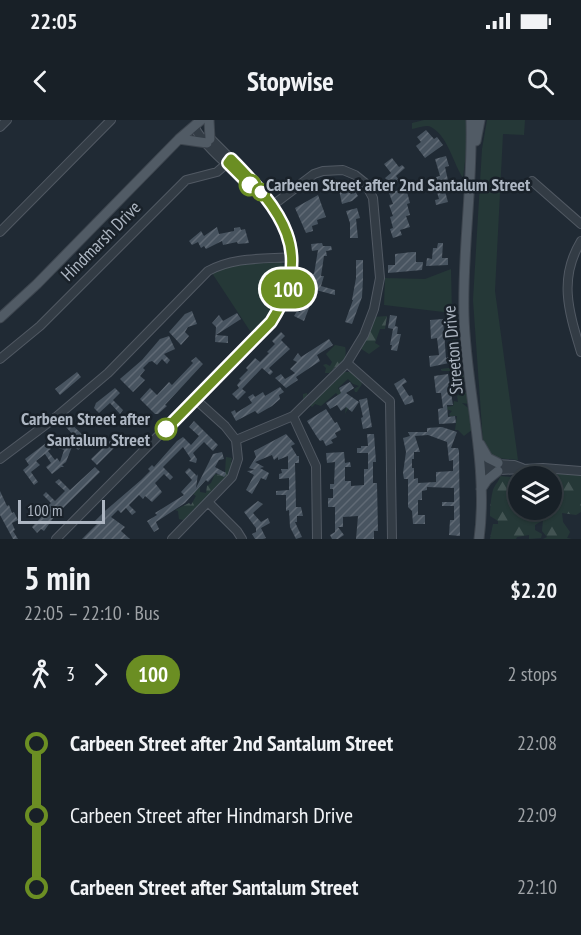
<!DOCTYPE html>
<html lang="en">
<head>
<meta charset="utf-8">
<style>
	:root { --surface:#182027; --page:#21282f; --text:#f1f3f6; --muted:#9fa3a7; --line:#363e44 }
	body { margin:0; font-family:"PT Sans Narrow",sans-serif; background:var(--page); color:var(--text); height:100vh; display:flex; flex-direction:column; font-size:22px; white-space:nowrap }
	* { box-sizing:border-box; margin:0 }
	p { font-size:20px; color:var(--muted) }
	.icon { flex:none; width:33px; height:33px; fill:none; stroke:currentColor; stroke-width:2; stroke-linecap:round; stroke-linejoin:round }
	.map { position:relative; height:419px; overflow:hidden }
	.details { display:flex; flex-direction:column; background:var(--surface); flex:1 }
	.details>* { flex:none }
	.badge { padding:0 12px; border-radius:20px; font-size:21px; line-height:39px }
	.buttons { position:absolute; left:508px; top:346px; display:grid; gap:12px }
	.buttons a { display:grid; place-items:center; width:54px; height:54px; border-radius:50%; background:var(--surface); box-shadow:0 2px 4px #0004,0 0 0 2px var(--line); font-size:30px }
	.scale { position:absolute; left:18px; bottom:15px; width:87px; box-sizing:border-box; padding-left:6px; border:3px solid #adb6c2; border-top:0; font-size:16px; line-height:21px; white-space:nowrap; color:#adb6c2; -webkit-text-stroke:4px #192129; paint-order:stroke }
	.map>.badge { position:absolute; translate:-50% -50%; box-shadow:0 0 0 3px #fff }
	.legs { display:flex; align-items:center; gap:9px; height:66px; padding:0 24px; font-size:20px }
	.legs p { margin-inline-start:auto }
	.overview { display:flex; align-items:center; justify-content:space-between; height:102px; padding:0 24px }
	h1 { font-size:33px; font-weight:800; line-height:45px }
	ul { padding:0 24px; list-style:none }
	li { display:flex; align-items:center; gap:21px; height:72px; font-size:22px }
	li i { display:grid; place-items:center; width:9px; height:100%; margin:0 8px; background:currentColor }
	li i::after { content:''; width:15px; height:15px; margin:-8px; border:4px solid; border-radius:50%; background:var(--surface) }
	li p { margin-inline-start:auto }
	li:first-child i { background:linear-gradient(#0000 50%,currentColor 0) }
	li:last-child i { background:linear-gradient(currentColor 50%,#0000 0) }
	.status { display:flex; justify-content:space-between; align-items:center; height:42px; padding:0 30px; background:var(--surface); direction:ltr }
	.status svg { height:16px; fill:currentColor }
	header { display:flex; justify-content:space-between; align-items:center; height:78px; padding:0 24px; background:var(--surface); font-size:27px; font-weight:800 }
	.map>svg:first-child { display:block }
	.green { fill:#253837 }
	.forest { fill:url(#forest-firs) }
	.building { fill:url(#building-hatch); fill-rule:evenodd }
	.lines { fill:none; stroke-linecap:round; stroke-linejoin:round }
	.minor-casing { stroke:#515963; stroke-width:10 }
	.major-casing { stroke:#3d454e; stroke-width:11 }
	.minor { stroke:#333c45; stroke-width:8 }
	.major { stroke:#515b65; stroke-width:9 }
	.line-1-casing { stroke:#fff; stroke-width:14 }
	.line-1 { stroke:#6b8e23; stroke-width:9 }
	.stop-1-dot { fill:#fff; stroke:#6b8e23; stroke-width:3 }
	.labels { text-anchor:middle; stroke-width:5; stroke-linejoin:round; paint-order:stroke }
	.stop-label { font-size:18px; font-weight:bold; fill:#adb6c2; stroke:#192129; text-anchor:start }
	.street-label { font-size:18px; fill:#adb6c2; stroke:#192129 }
</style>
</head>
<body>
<div class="status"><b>22:05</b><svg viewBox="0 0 49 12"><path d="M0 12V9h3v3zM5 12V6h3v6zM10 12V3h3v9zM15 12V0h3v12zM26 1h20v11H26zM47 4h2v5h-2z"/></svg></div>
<header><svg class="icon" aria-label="back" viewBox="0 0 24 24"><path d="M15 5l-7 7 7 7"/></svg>Stopwise<svg class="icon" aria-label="search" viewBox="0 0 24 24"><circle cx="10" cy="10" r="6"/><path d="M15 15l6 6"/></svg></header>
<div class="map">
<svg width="581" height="419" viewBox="0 0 581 419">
	<defs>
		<pattern id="forest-firs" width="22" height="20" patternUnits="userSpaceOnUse" patternTransform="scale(1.5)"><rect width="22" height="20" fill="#253837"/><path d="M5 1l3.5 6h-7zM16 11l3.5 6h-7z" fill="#425352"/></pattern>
		<pattern id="building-hatch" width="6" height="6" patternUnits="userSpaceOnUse" patternTransform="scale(1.5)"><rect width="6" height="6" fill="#485460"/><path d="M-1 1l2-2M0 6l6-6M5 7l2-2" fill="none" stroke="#606a75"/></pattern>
	</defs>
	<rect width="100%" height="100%" fill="#202a34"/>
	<!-- green -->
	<path class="green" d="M424,0H467V26L463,58C453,43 448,16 431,7C426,4 418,8 412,9V3Z
		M487,0H525L524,15L503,14L495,171L518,340L484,337L473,180L482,29Z
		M281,142L288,149L275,188L252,214L212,153L233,145Z
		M451,149L452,193L384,185L385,158L425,159Z
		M345,252H350L359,256L362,264L357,272H355L354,269L359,266L353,264L348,259L338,268L350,285L345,294L346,285L336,273L321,286L315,284L312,287L303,279V274L307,273L308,279L327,268V265L330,262L334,263L338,253Z
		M464,272L470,273L469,284L462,283L472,291L473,301L470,304L473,309L464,316L458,310H455L457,296H450L449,294L452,291L446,289V287L453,286L454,281L458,282L457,276Z"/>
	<!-- forest -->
	<path class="forest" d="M387,196L385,209H380L375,223L380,226L369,234L360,228L374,197Z
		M453,219L464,221L460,231L463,241L456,247L459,254L465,256L466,262L462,266L456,263L454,259L456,255L453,251H442L441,249L455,247Z
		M335,225L345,227C347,233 344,243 340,248L335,247L330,253H325L326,248L323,245L326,244L330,246L332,242L326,234Z
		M226,337L232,338L231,342L236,345L232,354H229L217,371L195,391L193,389L194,393L187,401L179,399L178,391L175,390L189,383L191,385L196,376L193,374L200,367V372L206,373L207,366L211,363L215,354L221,355L225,353Z
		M560,352L581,354V392L576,395L562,393L563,402L570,412L567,418L572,419H543L547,417L542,411L543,400L535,405V410L542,414L541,418L529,419V415L517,417L516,419H490L493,404H498V401L490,396C490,387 491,378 493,370C495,364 499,362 500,356L519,358V390H552V357H531Z"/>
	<!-- building -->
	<path class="building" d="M426,10L434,19L437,17L443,25L425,38L416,26L421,22L417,17Z
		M446,36L449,46L445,47L450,69L445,71L448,82L436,85L435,80L439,79L436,69L439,68L436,57L440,56L435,39Z
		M392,38L399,47L402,45L405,48L396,56L399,60L392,66L385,58L391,53L384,44Z
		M409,67L411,71L407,72L410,83L407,84L410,95L406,96L410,107L400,110L402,115L393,118L390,109L393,108L390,97L393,96L389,85L393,84L389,73Z
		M349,68L351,74L355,71L358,76L352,81L342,84L339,70Z
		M318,75L326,97L317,100L318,104L312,106L313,111L306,113L295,88Z
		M357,88L360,98L356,99L358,118H350V103L346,91Z
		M217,107L219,114L234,111V108L240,107L241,110L245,109L249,123L238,124L237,122L223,125L222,121L206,129L204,126L201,128L198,122L192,125L189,121L201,111L204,116Z
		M322,123L323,126H331L332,130L326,131L327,136H324L321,156H324L321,166L335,170V175L316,170L304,201L294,196L297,191L300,192L312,166L307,164L306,159L310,153L314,154L318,130L312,131L311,124Z
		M438,123H443L442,138H448V145L426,146L427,138L432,139L433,128H437Z
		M412,132H416V142H423L422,150L388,153V145H395V134Z
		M356,140H363V159L362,177L352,204L345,202L353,180H352L356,158Z
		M192,191L197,204L188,207L185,212L189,216L181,225L169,212L185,194Z
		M237,193L241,199L216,215L228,216V223L215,222L216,207L212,203L219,195L223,201Z
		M390,195L397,196L395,206L398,207L397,214H401L397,231L391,230L392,225H390L393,209L388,208Z
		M443,199L446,238L449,237V243L430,247L429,236L439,235L437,218L431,219L430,200Z
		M281,212L285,216L281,220L290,229L269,248L273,252L270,255L262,248L242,269L246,272L238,280L232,274L239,268L237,265L241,260L239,259L248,250L246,248L255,238L260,242L269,233L267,232L275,224L272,221Z
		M169,216L175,229L164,234L170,240L167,244L162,239L157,245L152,241L149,242L143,248L145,250L140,256L145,260L133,272L120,259L142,240L160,219Z
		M329,219L333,225L317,235L320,241L296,257L298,260L286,268L275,258L281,254L285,259L295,253L290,249L297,242L293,240L298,233L301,237Z
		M196,237L203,244L165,285L167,286L158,294H155L140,279L150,268L157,275L169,262L172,265L193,243L191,241Z
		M77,252L81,257L60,275L55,269Z
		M448,254L453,285H447L448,297L455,296L456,303L439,304L438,289L443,288L441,273H436L434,256Z
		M404,258L407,262L402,265L409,276L412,275L414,282L405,285L394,264Z
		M350,262L354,268L346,273L359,282L352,292L346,287L341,291L337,285L330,289L326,283L341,273L339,268Z
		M280,267L284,272L279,275L280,279L272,286L258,294L255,291L236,301L231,292L235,290L236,293L252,283L248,277L253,274L255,277L263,272L265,276Z
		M115,268L120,273L113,280L123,290L120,294L110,283L99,293L94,288L96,283Z
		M367,278L372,307L363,309L361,298L363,297L359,280Z
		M326,289L335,303L337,302L341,310L335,313L337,317L331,320L333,323L326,326L323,320L320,321L317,317L307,301Z
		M194,301L218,325L213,331L204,322L193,333L197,339L196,343L189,341L191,339L183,327L163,347L173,357L170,360L164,354L155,363L162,372L152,382L145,376L143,379L139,375L129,385L136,392L132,395L126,388L121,393L118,390L111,397L125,407L121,411L130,419H82L98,403L95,401L105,391L141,360L150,351L148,349L152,345L154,347L177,321L183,317L191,325L199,316L189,307Z
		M70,303L83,315L77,321L82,327L78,330L73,324L66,342L62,345L64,347H61L52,354L46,347L51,343L45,334L36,341L40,345L31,352L38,362L34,365L23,350L29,345L25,339L46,323L51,329L48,331L55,340L57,338L60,342L64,330L53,326L55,318L67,322L74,316L66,307Z
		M442,307L457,312L451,328H458L459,331L460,416L449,415L450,400H454V386H442V382H454V368L427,367V370L422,371V380H418V395H425V404H413L412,391L408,387V359H404L403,353L406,332L403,318L410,316L408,312H427V308ZM428,315L447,322L449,341L453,340V351L436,352V362L418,363V358L414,359V348H412V339H414V332H420L415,316Z
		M286,314L295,324L291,326L297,336H299V343H295L296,387H301L303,396H297V402H295L302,417L296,419L290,407L289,390L286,391V375H276V371L289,370V358L279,359V354L282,353L281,349H288V336L278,340V337L274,340L272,335L255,342L264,347L260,348L269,353L266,360L261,358L252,374L246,370L254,355L247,351L255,350L249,348L256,337L254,331Z
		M367,314H374L376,342H373V363H377L378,411H374V419H356L358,396L343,397V407H338L344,415L338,419H332L330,415L335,412V387H328V378H333V369H330V364H334L335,342L327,343L326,333L344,332L345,343L350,342L351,347H345V361H351V366L364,365V349H368V333H357V328H361V326H368Z
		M113,318L120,322L97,345L91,339Z
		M222,332L224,339L219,340L215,347L226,353L225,356L224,357L216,353L208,362L206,360L185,383L156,402L159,409L154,412L147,401L157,395L155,393L184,375L181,372L192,360L185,352L189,348L197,356L198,354L196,368L213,334Z
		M95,347L100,352L54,397L44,411L41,409L37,413L32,407L45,393L43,391L51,383L43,375L46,372L55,381L65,371L55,362L59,359L70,370Z
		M0,371L7,386L9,385L12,393L14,392L18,400L12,403L15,410L13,411L18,419H13L0,395Z
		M258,381L263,384L253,393L261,402L268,398L270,403L261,408L266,418L263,419H255L252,414L256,412V408L244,392Z"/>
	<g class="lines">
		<defs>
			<path id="minor" d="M0,7L7,0
				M208,16L234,42
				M532,61L581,104
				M0,112L111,0
				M581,121C558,159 569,192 581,232
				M0,239L40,206L186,60L217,52L232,39
				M347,243L390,281L392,419
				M293,296L316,346L317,419
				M236,320L293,296L347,243L364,215L374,189L380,158L373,78L365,63L355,55L343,50L323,51L314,54L273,85
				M0,339L56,297L108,253L208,151C233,137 263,139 292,137
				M480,343L514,345L522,348
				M480,351L543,348L581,351
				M208,382L237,411L242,419
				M56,419L271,202C288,175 299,143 288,112C285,105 280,98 276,91C271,81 261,67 250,65C233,49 204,27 194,6
				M172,419L232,357L238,339L236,320L225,306L195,279"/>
			<path id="major" d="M209,0L210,19
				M471,0C473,66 462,131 464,196C466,271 489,344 479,419
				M179,19L207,23
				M476,21L480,0
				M0,198L37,164L179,19L201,0
				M480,324L488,338L498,343
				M481,369L487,360L498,351"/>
		</defs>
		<!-- minor casing -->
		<use href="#minor" class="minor-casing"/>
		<!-- major casing -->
		<use href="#major" class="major-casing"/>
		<!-- minor -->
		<use href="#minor" class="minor"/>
		<!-- major -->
		<use href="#major" class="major"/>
	</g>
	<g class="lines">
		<defs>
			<path id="line-1" d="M166,309L271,202C316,132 281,90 231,39L228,43L250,65"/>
		</defs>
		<!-- line-1 casing -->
		<use href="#line-1" class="line-1-casing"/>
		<!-- line-1 -->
		<use href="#line-1" class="line-1"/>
	</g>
	<!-- markers -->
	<g class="stop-1-dot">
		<circle cx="250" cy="65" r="10"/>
		<circle cx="261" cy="72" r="8"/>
		<circle cx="166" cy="309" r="10"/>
	</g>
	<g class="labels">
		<!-- stop labels -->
		<g class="stop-label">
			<text x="266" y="71">Carbeen Street after 2nd Santalum Street</text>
			<text x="150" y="305" text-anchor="end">Carbeen Street after<tspan x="150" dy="21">Santalum Street</tspan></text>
		</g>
		<!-- street labels -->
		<g class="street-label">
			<text transform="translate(101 121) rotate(-45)" y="6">Hindmarsh Drive</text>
			<text transform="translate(453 230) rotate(-95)" y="6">Streeton Drive</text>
		</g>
	</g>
</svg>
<div class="buttons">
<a><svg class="icon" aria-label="layers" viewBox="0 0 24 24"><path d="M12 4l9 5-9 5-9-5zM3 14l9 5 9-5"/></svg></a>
</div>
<div class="scale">100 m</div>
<b class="badge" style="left:288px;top:169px;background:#6b8e23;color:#fff">100</b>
</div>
<section class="details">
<div class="overview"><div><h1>5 min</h1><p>22:05 – 22:10 · Bus</p></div><b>$2.20</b></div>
<div class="legs"><svg class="icon" aria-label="walk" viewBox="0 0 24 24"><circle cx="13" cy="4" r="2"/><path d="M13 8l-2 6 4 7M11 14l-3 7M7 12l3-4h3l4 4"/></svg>3<svg class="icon" aria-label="forward" viewBox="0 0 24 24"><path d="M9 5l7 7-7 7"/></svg><b class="badge" style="background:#6b8e23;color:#fff">100</b><p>2 stops</p></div>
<ul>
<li><i style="color:#6b8e23"></i><b>Carbeen Street after 2nd Santalum Street</b><p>22:08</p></li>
<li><i style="color:#6b8e23"></i><span>Carbeen Street after Hindmarsh Drive</span><p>22:09</p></li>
<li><i style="color:#6b8e23"></i><b>Carbeen Street after Santalum Street</b><p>22:10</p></li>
</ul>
</section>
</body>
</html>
